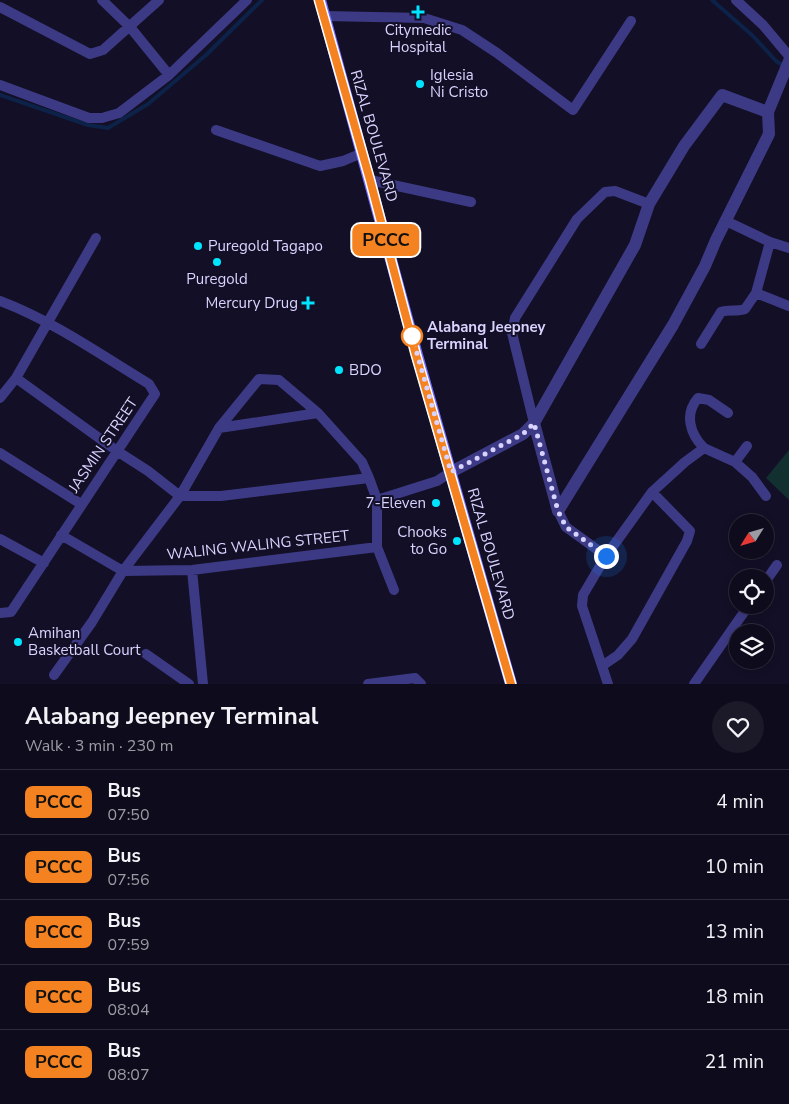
<!DOCTYPE html>
<html lang="en">
<head>
<meta charset="utf-8">
<style>
	:root { --surface:#0e0b1c; --page:#1c1929; --text:#f1f3f6; --muted:#9b9ba3; --line:#2e2b3b }
	body { margin:0; font-family:"Nunito Sans",sans-serif; background:var(--page); color:var(--text); height:100vh; display:flex; flex-direction:column; font-size:19px; white-space:nowrap }
	* { box-sizing:border-box; margin:0 }
	p { font-size:16px; color:var(--muted) }
	.icon { flex:none; width:28px; height:28px; fill:none; stroke:currentColor; stroke-width:2; stroke-linecap:round; stroke-linejoin:round }
	.map { position:relative; height:684px; overflow:hidden }
	.sheet { display:flex; flex-direction:column; background:var(--surface); flex:1 }
	.sheet>* { flex:none }
	.badge { padding:0 10px; border-radius:8px; font-size:18px; line-height:32px }
	.needle { width:32px; rotate:233deg }
	.fabs { position:absolute; left:729px; top:514px; display:grid; gap:10px }
	.fabs a { display:grid; place-items:center; width:45px; height:45px; border-radius:50%; background:var(--surface); box-shadow:0 2px 8px #0003,0 0 0 1px var(--line); font-size:25px }
	.you { position:absolute; width:25px; height:25px; margin:-12px; border:4px solid #fff; border-radius:50%; background:#1a73e8; box-shadow:0 0 0 8px #1a73e833 }
	.map>.badge { position:absolute; translate:-50% -50%; box-shadow:0 0 0 2px #fff }
	.round { display:grid; place-items:center; flex:none; width:52px; height:52px; border-radius:26px; background:var(--page) }
	.summary { display:flex; align-items:center; justify-content:space-between; height:85px; padding:0 25px }
	h1 { font-size:24px; font-weight:700; line-height:38px }
	ul { padding:0; list-style:none }
	li { display:flex; align-items:center; gap:15px; height:65px; padding:0 25px; border-top:1px solid var(--line) }
	li div { flex:1 }
	li b { display:block; font-size:19px }
	li em { font-style:normal }
	li .badge { min-width:55px; font-weight:700; text-align:center }
	.map>svg:first-child { display:block }
	.green { fill:#12302f }
	.lines { fill:none; stroke-linecap:round; stroke-linejoin:round }
	.stream { stroke:#0c2248; stroke-width:4 }
	.minor { stroke:#3d3a85; stroke-width:10 }
	.tertiary { stroke:#3d3a85; stroke-width:12 }
	.secondary { stroke:#6f6bff; stroke-width:12 }
	.line-casing { stroke:#fff; stroke-width:11 }
	.line { stroke:#f58220; stroke-width:8 }
	.walk { stroke:#d9d4ff; stroke-width:5; stroke-dasharray:0 9 }
	.poi-dot { fill:#00e5ff; stroke:#130f26; stroke-width:2 }
	.stop-dot { fill:#fff; stroke:#f58220; stroke-width:2.5 }
	.labels { text-anchor:middle; stroke-width:4; stroke-linejoin:round; paint-order:stroke }
	.poi-label { font-size:15px; fill:#d9d4ff; stroke:#130f26; text-anchor:start }
	.street-label { font-size:15px; fill:#d9d4ff; stroke:#130f26 }
	.stop-label { font-size:15px; font-weight:bold; fill:#d9d4ff; stroke:#130f26; text-anchor:start }
</style>
</head>
<body>
<div class="map">
<svg width="789" height="684" viewBox="0 0 789 684">
	<rect width="100%" height="100%" fill="#130f26"/>
	<!-- green -->
	<path class="green" d="M789,450V500L766,478Z"/>
	<g class="lines">
		<!-- stream -->
		<path class="stream" d="M712,0L753,36L776,61L785,67
			M0,95L88,125L108,128L148,104L206,55L262,0"/>
		<!-- minor -->
		<path class="minor" d="M102,0L130,27L169,75
			M736,0L763,25L789,56
			M0,7L90,54L103,50L159,0
			M324,16L424,18L462,30L497,53L573,110L631,21
			M0,85L89,118H102L119,113L169,75L247,0
			M216,130L320,166L343,161L362,153
			M370,180L471,202
			M726,221L770,242L789,248
			M756,293L789,306
			M0,301C53,321 101,355 149,384L155,394L11,612L0,613
			M701,344L721,312C729,309 737,312 745,309L756,293L770,242
			M16,378L117,451L148,471L180,496H221L369,478L377,500V547L394,590
			M0,398L16,378L96,238
			M534,423L512,333L515,318L577,219L605,192L615,191L649,204
			M219,428L259,379L279,380L318,413
			M747,446L735,462L752,477L766,496
			M704,448C690,434 684,414 698,398L709,400L728,413
			M0,453L81,504
			M377,500L437,481L451,472
			M558,511L566,527L606,556
			M61,535L123,571L192,570L377,547
			M0,539L44,563
			M192,570L203,684
			M765,582L777,565
			M146,654L189,684
			M602,666L618,655L632,639L687,541L690,531L652,492
			M54,675L92,622L123,571L180,496L219,428L318,413L362,462L369,478
			M368,684L415,678L421,684
			M608,684L582,606L583,595L606,556L652,492L685,462L704,448L735,462
			M694,684L749,605"/>
		<!-- tertiary -->
		<path class="tertiary" d="M534,423L558,511
			M451,472L523,434L534,423L635,245L649,204L684,146L722,95L768,112
			M558,511L673,325L705,266L716,240L769,134L768,112L789,61"/>
		<!-- secondary -->
		<path class="secondary" d="M320,0L417,355L511,684"/>
	</g>
	<g class="lines">
		<defs>
			<path id="line" d="M319,0L370,180L416,355L511,684"/>
		</defs>
		<!-- line casing -->
		<use href="#line" class="line-casing"/>
		<!-- line -->
		<use href="#line" class="line"/>
		<!-- walk -->
		<path class="walk" d="M412,336L451,472L523,434L534,423L558,511L566,527L606,556"/>
	</g>
	<!-- markers -->
	<g class="poi-dot">
		<path d="M415.5 4.5h5v5h5v5h-5v5h-5v-5h-5v-5h5z"/>
		<circle cx="420" cy="84" r="5"/>
		<circle cx="198" cy="246" r="5"/>
		<circle cx="217" cy="262" r="5"/>
		<path d="M305.5 295.5h5v5h5v5h-5v5h-5v-5h-5v-5h5z"/>
		<circle cx="339" cy="370" r="5"/>
		<circle cx="436" cy="503" r="5"/>
		<circle cx="457" cy="541" r="5"/>
		<circle cx="18" cy="642" r="5"/>
	</g>
	<circle class="stop-dot" cx="412" cy="336" r="10"/>
	<g class="labels">
		<!-- poi labels -->
		<g class="poi-label">
			<text x="418" y="35" text-anchor="middle">Citymedic<tspan x="418" dy="17">Hospital</tspan></text>
			<text x="430" y="80">Iglesia<tspan x="430" dy="17">Ni Cristo</tspan></text>
			<text x="208" y="251">Puregold Tagapo</text>
			<text x="217" y="284" text-anchor="middle">Puregold</text>
			<text x="298" y="308" text-anchor="end">Mercury Drug</text>
			<text x="349" y="375">BDO</text>
			<text x="426" y="508" text-anchor="end">7-Eleven</text>
			<text x="447" y="537" text-anchor="end">Chooks<tspan x="447" dy="17">to Go</tspan></text>
			<text x="28" y="638">Amihan<tspan x="28" dy="17">Basketball Court</tspan></text>
		</g>
		<!-- street labels -->
		<g class="street-label">
			<text transform="translate(374 136) rotate(74)" y="5">RIZAL BOULEVARD</text>
			<text transform="translate(103 445) rotate(-56)" y="5">JASMIN STREET</text>
			<text transform="translate(258 545) rotate(-6)" y="5">WALING WALING STREET</text>
			<text transform="translate(491 554) rotate(74)" y="5">RIZAL BOULEVARD</text>
		</g>
		<!-- stop labels -->
		<g class="stop-label">
			<text x="427" y="332">Alabang Jeepney<tspan x="427" dy="17">Terminal</tspan></text>
		</g>
	</g>
</svg>
<div class="fabs">
<a><svg class="needle" viewBox="-14 -14 28 28"><path d="M0-13l5 13h-10z" fill="#e53935"/><path d="M0 13l5-13h-10z" fill="#9b9ba3"/></svg></a>
<a><svg class="icon" aria-label="locate" viewBox="0 0 24 24"><circle cx="12" cy="12" r="6"/><path d="M12 2v4M12 18v4M2 12h4M18 12h4"/></svg></a>
<a><svg class="icon" aria-label="layers" viewBox="0 0 24 24"><path d="M12 4l9 5-9 5-9-5zM3 14l9 5 9-5"/></svg></a>
</div>
<div class="you" style="left:606px;top:556px"></div>
<b class="badge" style="left:386px;top:240px;background:#f58220;color:#111">PCCC</b>
</div>
<section class="sheet">
<div class="summary"><div><h1>Alabang Jeepney Terminal</h1><p>Walk · 3 min · 230 m</p></div><a class="round"><svg class="icon" aria-label="heart" viewBox="0 0 24 24"><path d="M12 20l-8-8c-3-5 5-10 8-4 3-6 11-1 8 4z"/></svg></a></div>
<ul>
<li><span class="badge" style="background:#f58220;color:#111">PCCC</span><div><b>Bus</b><p>07:50</p></div><em>4 min</em></li>
<li><span class="badge" style="background:#f58220;color:#111">PCCC</span><div><b>Bus</b><p>07:56</p></div><em>10 min</em></li>
<li><span class="badge" style="background:#f58220;color:#111">PCCC</span><div><b>Bus</b><p>07:59</p></div><em>13 min</em></li>
<li><span class="badge" style="background:#f58220;color:#111">PCCC</span><div><b>Bus</b><p>08:04</p></div><em>18 min</em></li>
<li><span class="badge" style="background:#f58220;color:#111">PCCC</span><div><b>Bus</b><p>08:07</p></div><em>21 min</em></li>
</ul>
</section>
</body>
</html>
